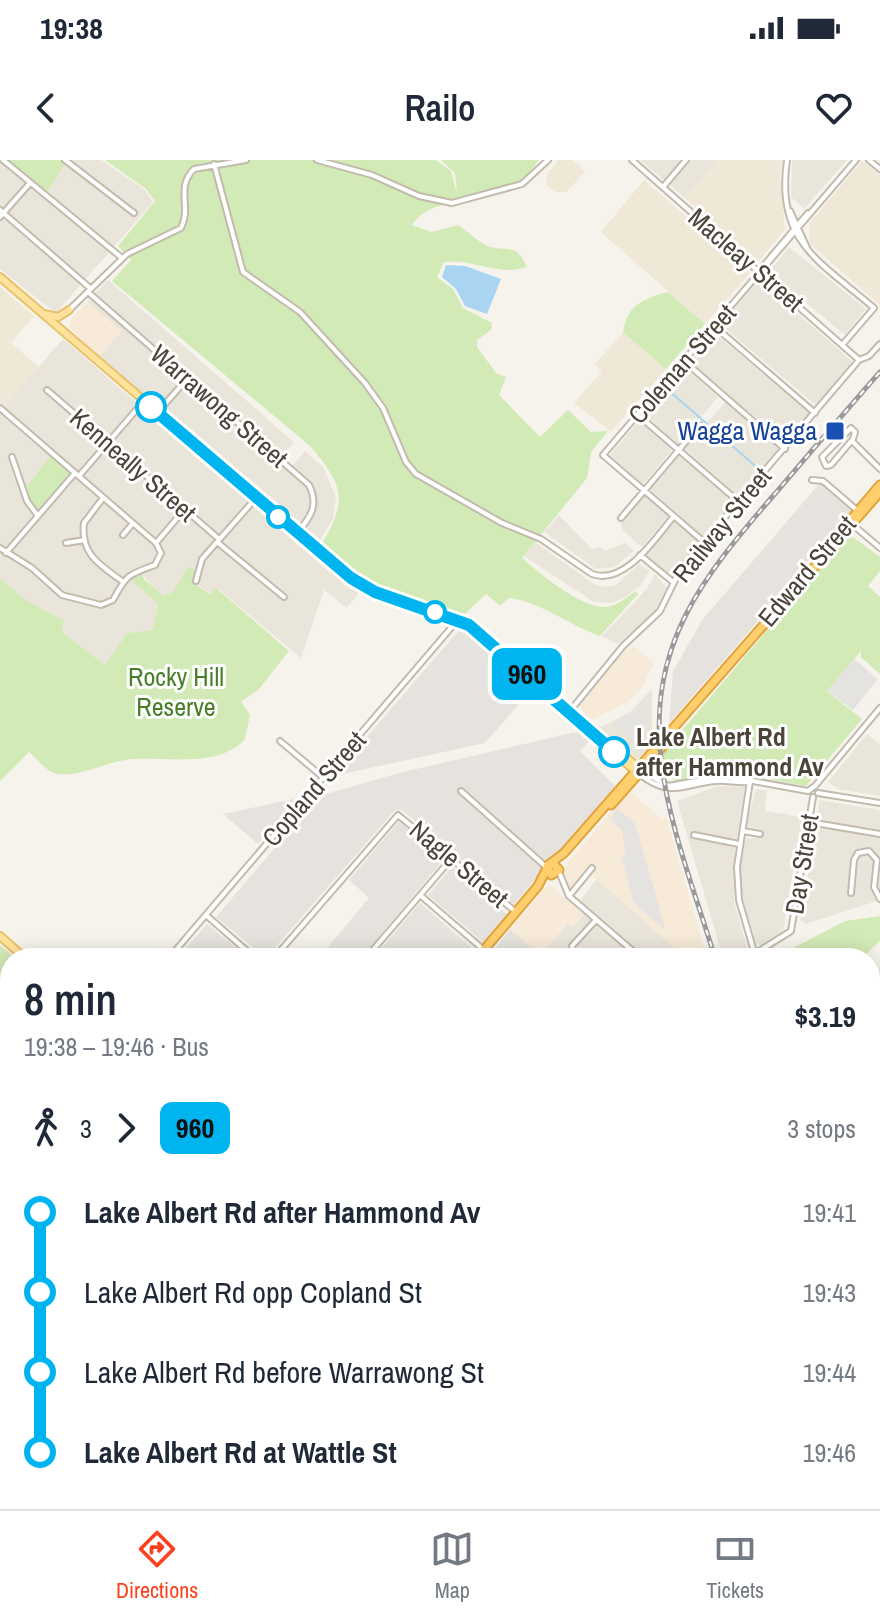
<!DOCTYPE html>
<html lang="en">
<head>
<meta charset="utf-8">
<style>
	:root { --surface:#fff; --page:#f2f2f3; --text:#1f2937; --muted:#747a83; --line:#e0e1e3; --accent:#fc3f1d }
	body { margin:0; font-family:"Archivo Narrow",sans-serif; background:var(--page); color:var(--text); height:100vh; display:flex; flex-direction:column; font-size:30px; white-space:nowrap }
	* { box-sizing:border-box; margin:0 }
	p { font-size:26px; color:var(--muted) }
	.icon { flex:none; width:44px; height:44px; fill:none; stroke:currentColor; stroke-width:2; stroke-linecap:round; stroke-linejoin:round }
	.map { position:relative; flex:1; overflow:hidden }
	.sheet { position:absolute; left:0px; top:788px; width:880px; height:562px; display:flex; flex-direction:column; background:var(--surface); border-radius:32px 32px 0 0; box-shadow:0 4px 20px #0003 }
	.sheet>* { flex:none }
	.badge { padding:0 16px; border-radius:12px; font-size:28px; line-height:52px }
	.map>.badge { position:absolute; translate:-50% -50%; box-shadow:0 0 0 4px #fff }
	.legs { display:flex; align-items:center; gap:12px; height:88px; padding:0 24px; font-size:26px }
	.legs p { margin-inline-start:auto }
	.overview { display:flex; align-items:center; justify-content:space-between; height:136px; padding:0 24px }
	h1 { font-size:44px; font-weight:600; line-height:60px }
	ul { padding:0 24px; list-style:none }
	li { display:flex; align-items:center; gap:28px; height:80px; font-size:30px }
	li i { display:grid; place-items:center; width:12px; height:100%; margin:0 10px; background:currentColor }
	li i::after { content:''; width:20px; height:20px; margin:-10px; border:6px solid; border-radius:50%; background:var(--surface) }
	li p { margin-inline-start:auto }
	li:first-child i { background:linear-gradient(#0000 50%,currentColor 0) }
	li:last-child i { background:linear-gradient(currentColor 50%,#0000 0) }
	.status { display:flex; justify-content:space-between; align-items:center; height:56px; padding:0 40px; background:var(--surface); direction:ltr }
	.status svg { height:22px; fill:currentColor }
	header { display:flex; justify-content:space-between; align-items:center; height:104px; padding:0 24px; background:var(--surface); font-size:36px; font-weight:600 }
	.tabs { display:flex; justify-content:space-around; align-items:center; height:112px; border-top:2px solid var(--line); background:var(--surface); font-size:22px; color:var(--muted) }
	.tabs a { display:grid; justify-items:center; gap:4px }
	.tabs .active { color:var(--accent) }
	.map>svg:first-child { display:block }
	.residential { fill:#eae5da }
	.commercial { fill:#f7ead8 }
	.industrial { fill:#e6e2dd }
	.education { fill:#efe8d6 }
	.green { fill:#d2eab5 }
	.parking { fill:#e5e3e0 }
	.water { fill:#a9d4f2 }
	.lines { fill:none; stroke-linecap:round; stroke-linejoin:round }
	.stream { stroke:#a9d4f2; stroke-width:2 }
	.minor-casing { stroke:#c2bbae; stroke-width:8 }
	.major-casing { stroke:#e6c16a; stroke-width:10 }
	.highway-casing { stroke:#e0a43c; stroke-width:11 }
	.minor { stroke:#fff; stroke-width:4 }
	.major { stroke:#ffe39c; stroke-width:6 }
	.highway { stroke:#ffcf6e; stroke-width:7 }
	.rail-casing { stroke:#9a9a9a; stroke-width:5 }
	.rail { stroke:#fff; stroke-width:2; stroke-dasharray:6; stroke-linecap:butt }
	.line-1-casing { stroke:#fff; stroke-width:18 }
	.line-1 { stroke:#00b5ef; stroke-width:12 }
	.stop-1-dot { fill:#fff; stroke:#00b5ef; stroke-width:4 }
	.transit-dot { fill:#1a4fb4; stroke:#fff; stroke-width:3 }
	.labels { text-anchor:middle; stroke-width:6; stroke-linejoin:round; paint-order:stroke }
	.street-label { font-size:26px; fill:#4b4439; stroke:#fff }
	.transit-label { font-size:26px; fill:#164399; stroke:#fff; text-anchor:end }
	.park-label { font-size:26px; fill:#4a7f2a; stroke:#fff }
	.stop-label { font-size:26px; font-weight:bold; fill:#4b4439; stroke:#fff; text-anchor:start }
</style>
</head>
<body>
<div class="status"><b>19:38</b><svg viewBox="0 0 49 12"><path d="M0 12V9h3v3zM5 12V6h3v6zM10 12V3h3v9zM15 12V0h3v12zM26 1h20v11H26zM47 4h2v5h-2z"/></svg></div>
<header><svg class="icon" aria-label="back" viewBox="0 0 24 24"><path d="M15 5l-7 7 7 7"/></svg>Railo<svg class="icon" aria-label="heart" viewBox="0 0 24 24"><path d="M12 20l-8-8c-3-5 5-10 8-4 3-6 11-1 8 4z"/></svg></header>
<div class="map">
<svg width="880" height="1349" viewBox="0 0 880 1349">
	<rect width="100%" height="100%" fill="#f6f3ec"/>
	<!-- residential -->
	<path class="residential" d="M0,0H101L145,30L153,42L56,153L0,109Z
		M640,0H718L685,38Z
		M792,0H847L804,49L791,37Z
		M789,87L866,149L845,175L769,112Z
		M108,120L294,282L281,298L291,307L305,291L323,307L336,337L333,359L318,383L99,197L121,171L87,142Z
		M759,120L853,202L816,245L721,165Z
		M714,173L809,253L786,283L689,203Z
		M63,179L245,337L361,430L347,448L324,430L301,498L217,428L212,434L194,423L178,425L173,433L163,436L139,412L158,444L153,470L127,473L105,505L62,472L64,460L27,441L0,418V251Z
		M685,208L718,237L678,284L645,255Z
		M725,242L779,289L738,336L685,289Z
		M639,261L672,290L643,324L610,295Z
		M679,296L733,342L703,376L650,329Z
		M645,336L668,356L642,387L622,370L621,363Z
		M559,355L592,389L600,387L605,391L625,383L634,391L614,407L596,409L544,372Z
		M675,361L700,382L670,418L644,396Z
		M535,382L594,424L604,427L616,425L639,404L650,411L640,426L625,437L612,443L594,442L524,396Z
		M655,414L667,428L654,453L617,484L602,476L646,430Z
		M652,529V583L638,599L599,568L630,552Z
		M867,574L880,585V636L838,629L828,622Z
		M718,626L745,627L736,680L691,674L695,679L735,687L734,741L748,791L738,798H723L677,641Z
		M756,629L767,630L765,651L802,657L783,773L761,786L756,783L742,737L740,703L746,678H762L761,669L749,667L747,663Z
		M819,640L880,650V672L817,661Z
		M817,663L880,675V740L806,764L800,760Z
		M597,719L686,798H544L540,795L568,763L584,755L581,739Z"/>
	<!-- commercial -->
	<path class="commercial" d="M87,142L122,171L99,197L69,167L71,159Z
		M635,487L654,502L642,528L626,543L594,559L587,558L580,546L621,492Z
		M629,631L662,659L666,656L707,798H686L592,715L575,735L569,725L563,708Z
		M549,724L584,755L573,767L567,763L540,795L510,769Z"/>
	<!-- industrial -->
	<path class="industrial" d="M820,323L853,352L770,442L771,446L669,563L673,511L703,459Z
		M461,468L532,529L485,583L333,616Z
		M580,571L591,579L580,591L615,626L514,744L402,650H395L266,798L216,757L319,636L399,613Z
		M298,638L258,684L223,654Z
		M399,661L444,699L361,798H339L327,788L369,738L349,720Z
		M452,707L507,754L483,782L428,735Z
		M420,743L473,789L466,798H373Z
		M207,764L240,791L237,798H177Z
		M510,769L540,795L544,798H488Z
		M3,1200L10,1205V1332L0,1338V1204Z"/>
	<!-- education -->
	<path class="education" d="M558,0H572L585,11L567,32H556L546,25L547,15Z
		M718,0H782L780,17L785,69L758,102L685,38Z
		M862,1L880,14V145L810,84L809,64Z
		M644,20L750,113L705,164L601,72Z
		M0,127L34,156L11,183L39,207L5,247L0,242Z
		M623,172L666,209L611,272L574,243L602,211L595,204Z"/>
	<!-- green -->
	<path class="green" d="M8,0H60L65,4L46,33Z
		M105,0H436L451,11L457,34L455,13L441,0H539C533,7 526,19 518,24C491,40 430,36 412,65L432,72L458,65C467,71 480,84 491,87C511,92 515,82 527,107C499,117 472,98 444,102L437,117L453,129L463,148L492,163L491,170L477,180V187L496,213L506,217L499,235L540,277L568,250L591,272L608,271L591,292L587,318L522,398C539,413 579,446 602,447C615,448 626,438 636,431L638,434L600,476C568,465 542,442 509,438L500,446L486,434L465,454L371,423L322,383C349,340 342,323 310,286L112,121L131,100L118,86L155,41L146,29Z
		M668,132L705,164L666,209L623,172C627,145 644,138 668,132Z
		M51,295L71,315L38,352L30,343L25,329Z
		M849,374L880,397V411L868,426L880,437V514L861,497V491L827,531L862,559L806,626L726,611L676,621L666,614L662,594Z
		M189,406L197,412L194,424L211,434L216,428L289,491L259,529L241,542L250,555L245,579C218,610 161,595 125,600C103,603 82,617 58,614C47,612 38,600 29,592L0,621V418L27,441L64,460L62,472L105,505L127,473L153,470L158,444L129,418L141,412L144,419L164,436L173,432Z
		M880,756V781L862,798H774L845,761Z
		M0,785L15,798H10V894L5,899L0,895Z
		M880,1001V1141L870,1135V1005Z"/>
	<!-- parking -->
	<path class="parking" d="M854,499L878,519L853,550L827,531Z
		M646,541L650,545L649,560L635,582L613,563L631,555Z
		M617,648L635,663L666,771L634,743L621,696L626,693L622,671L611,659Z"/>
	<!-- water -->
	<path class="water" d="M446,105L465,106L501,119L487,154L465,146L456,129L442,117Z"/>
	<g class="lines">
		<!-- stream -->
		<path class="stream" d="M667,229L760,310
			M0,781L19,798
			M0,941L10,950
			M0,987H10
			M1,987L10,979
			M0,1053L10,1041"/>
		<defs>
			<path id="minor" d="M3,0L122,98
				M65,0L134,53
				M317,0L372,15L419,36L452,43L522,24L548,0
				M632,0L859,200
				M787,0C775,82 820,101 874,148L843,184
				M869,0L880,9
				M214,4L243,112L300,152L365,223L383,248L406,302L416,314L502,363L541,379L592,414C625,426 655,378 674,356
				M663,27L686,0
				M0,50L91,129
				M790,51L808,90
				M0,57L30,23
				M760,110L808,53
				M88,132L309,325C319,345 311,357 297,373
				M68,151L127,94L181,68C192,47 175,28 194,9L246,0
				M714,166L815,253
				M684,201L785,289
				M47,230L219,379
				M0,248L156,383L161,393L155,405C128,415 127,414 113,440L101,445L62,435L32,408L0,388
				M157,253L187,219
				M638,255L739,342
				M851,268L855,272L853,279L831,305L826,306L822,297Z
				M852,281L880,309
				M12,297L27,341L38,356
				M79,316L144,241
				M812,320L823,321L858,351
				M103,338L84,363C80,394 100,405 122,421
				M621,358L700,265
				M853,365L880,388
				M123,375L133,363
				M217,382L284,437
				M704,382L603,295L856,0
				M66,383L85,380
				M156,383L185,349
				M6,393L75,313
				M640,395L673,422
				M196,421L202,399L256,338
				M570,551L623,486L660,451L680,410L859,200L869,196L880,184
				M280,581L324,618
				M642,611L668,626L725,616L808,631
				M639,614C672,639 681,624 716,621C727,620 737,623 748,622
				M750,621L737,707L739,740L755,795
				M461,631L545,706
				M808,631L815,626L880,548
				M818,633L880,643
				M809,662L880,674
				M743,671L760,674
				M694,675L739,684
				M559,712L569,736L641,798
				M851,733L854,700L858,693L869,691L877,700L874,727L880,739
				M420,735L484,790
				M569,736L592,708
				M206,755L255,798
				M169,798L456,462
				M274,798L398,655L516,752
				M366,798L452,698
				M575,798L572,786L596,760
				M748,798L791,771L813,637
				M0,995L10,984
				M0,1189L10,1198
				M870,1206L880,1222
				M277,1340L288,1349
				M873,1349L880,1340"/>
			<path id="major" d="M0,117L351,418L375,432L469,465L639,608
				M44,154L58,157L69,150
				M611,589L638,614
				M0,776L25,798"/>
			<path id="highway" d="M831,383L880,325
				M611,645L671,577
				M553,703L559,710L551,715L547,706L564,693L880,332
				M477,798L538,726L546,710
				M0,1347L10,1339"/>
		</defs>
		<!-- minor casing -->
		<use href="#minor" class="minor-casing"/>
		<!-- major casing -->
		<use href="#major" class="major-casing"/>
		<!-- highway casing -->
		<use href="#highway" class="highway-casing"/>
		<!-- minor -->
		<use href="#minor" class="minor"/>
		<!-- major -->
		<use href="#major" class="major"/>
		<!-- highway -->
		<use href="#highway" class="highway"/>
		<defs>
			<path id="rail" d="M715,798C696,735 668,664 661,599C648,484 703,417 773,336C809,294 844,253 880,212
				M870,1227L880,1241"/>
		</defs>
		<!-- rail casing -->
		<use href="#rail" class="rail-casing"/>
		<!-- rail -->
		<use href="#rail" class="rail"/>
	</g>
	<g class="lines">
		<defs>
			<path id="line-1" d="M151,247L351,418L375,432L469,465L614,592"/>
		</defs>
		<!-- line-1 casing -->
		<use href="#line-1" class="line-1-casing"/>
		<!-- line-1 -->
		<use href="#line-1" class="line-1"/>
	</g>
	<!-- markers -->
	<g class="stop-1-dot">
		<circle cx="151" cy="247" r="14"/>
		<circle cx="278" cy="357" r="10"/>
		<circle cx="435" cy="452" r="10"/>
		<circle cx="614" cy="592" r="14"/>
	</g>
	<rect class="transit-dot" x="825" y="261" width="20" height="20" rx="4"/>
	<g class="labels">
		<!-- street labels -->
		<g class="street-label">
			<text transform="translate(746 100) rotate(41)" y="9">Macleay Street</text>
			<text transform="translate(682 204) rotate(-49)" y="9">Coleman Street</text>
			<text transform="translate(219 246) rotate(41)" y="9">Warrawong Street</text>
			<text transform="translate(133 305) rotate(41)" y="9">Kenneally Street</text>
			<text transform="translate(722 365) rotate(-51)" y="9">Railway Street</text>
			<text transform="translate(807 411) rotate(-50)" y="9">Edward Street</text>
			<text transform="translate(314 629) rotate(-49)" y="9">Copland Street</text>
			<text transform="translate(459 704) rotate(40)" y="9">Nagle Street</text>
			<text transform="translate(802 704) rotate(-81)" y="9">Day Street</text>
		</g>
		<!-- transit labels -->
		<g class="transit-label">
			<text x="817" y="280">Wagga Wagga</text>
		</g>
		<!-- park labels -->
		<g class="park-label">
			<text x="176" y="526">Rocky Hill<tspan x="176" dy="30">Reserve</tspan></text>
		</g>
		<!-- stop labels -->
		<g class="stop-label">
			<text x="636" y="586">Lake Albert Rd<tspan x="636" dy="30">after Hammond Av</tspan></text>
		</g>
	</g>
</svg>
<b class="badge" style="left:527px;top:514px;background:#00b5ef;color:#111">960</b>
<section class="sheet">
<div class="overview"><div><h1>8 min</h1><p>19:38 – 19:46 · Bus</p></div><b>$3.19</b></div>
<div class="legs"><svg class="icon" aria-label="walk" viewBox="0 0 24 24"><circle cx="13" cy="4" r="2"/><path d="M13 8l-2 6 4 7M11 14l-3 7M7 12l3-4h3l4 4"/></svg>3<svg class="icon" aria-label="forward" viewBox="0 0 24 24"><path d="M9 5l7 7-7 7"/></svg><b class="badge" style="background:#00b5ef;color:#111">960</b><p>3 stops</p></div>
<ul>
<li><i style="color:#00b5ef"></i><b>Lake Albert Rd after Hammond Av</b><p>19:41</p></li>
<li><i style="color:#00b5ef"></i><span>Lake Albert Rd opp Copland St</span><p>19:43</p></li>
<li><i style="color:#00b5ef"></i><span>Lake Albert Rd before Warrawong St</span><p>19:44</p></li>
<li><i style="color:#00b5ef"></i><b>Lake Albert Rd at Wattle St</b><p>19:46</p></li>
</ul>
</section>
</div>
<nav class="tabs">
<a class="active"><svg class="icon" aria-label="directions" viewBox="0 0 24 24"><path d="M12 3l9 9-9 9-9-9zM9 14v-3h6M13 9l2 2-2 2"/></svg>Directions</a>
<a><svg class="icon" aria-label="map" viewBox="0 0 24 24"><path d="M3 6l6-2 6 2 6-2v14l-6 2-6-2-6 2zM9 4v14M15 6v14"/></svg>Map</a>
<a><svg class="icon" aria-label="tickets" viewBox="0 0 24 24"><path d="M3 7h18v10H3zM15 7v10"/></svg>Tickets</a>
</nav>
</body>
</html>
